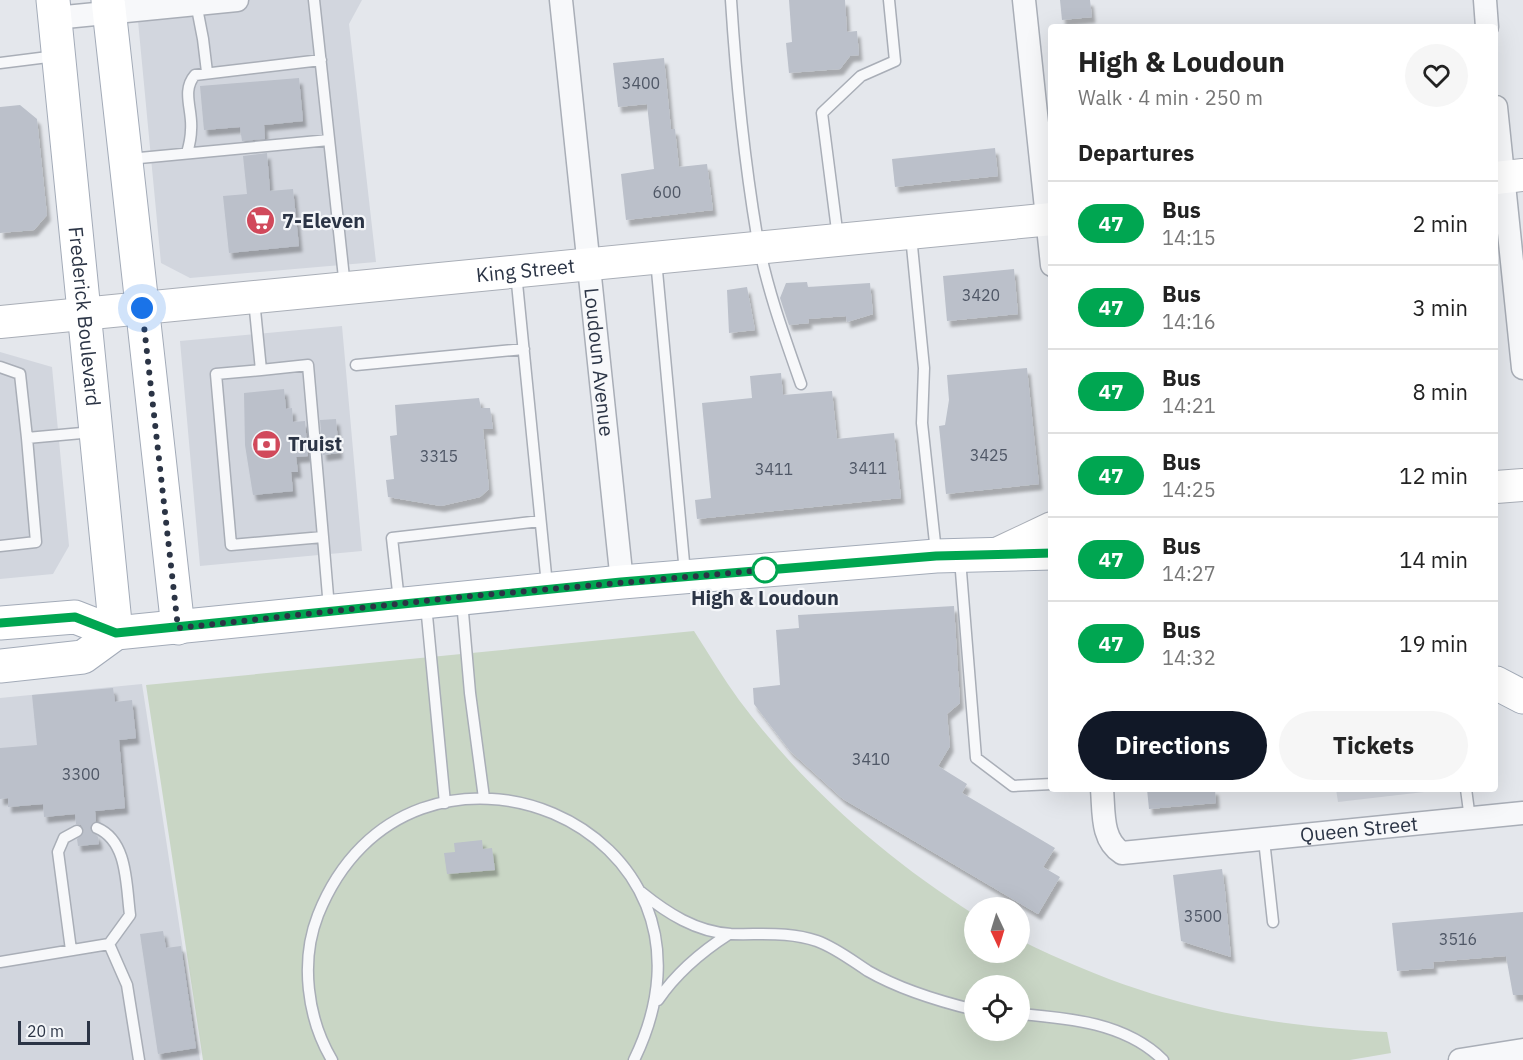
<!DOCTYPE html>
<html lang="en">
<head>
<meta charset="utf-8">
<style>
	:root { --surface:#fff; --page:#f6f6f6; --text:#222; --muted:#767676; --line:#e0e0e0; --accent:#111827 }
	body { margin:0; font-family:"IBM Plex Sans",sans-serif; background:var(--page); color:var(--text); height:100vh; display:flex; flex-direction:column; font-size:22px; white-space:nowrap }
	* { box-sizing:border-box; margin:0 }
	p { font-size:20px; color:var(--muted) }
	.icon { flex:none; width:33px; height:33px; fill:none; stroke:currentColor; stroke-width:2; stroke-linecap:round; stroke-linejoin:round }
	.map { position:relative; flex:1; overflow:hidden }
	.side { position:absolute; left:1048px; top:24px; width:450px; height:768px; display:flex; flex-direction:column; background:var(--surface); border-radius:6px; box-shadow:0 6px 24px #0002 }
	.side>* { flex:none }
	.badge { padding:0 12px; border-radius:20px; font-size:21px; line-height:39px }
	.needle { width:39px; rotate:176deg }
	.buttons { position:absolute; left:964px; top:897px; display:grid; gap:12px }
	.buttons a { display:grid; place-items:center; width:66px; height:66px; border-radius:50%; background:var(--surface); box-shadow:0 6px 24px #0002; font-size:30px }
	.scale { position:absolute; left:18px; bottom:15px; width:72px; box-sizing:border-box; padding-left:6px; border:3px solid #2b3445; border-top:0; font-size:16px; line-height:21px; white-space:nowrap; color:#2b3445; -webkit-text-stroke:4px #f4f6f9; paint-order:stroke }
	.you { position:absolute; width:30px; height:30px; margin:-15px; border:4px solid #fff; border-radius:50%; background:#1a73e8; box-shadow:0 0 0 9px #1a73e833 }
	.map>.badge { position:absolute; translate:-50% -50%; box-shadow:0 0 0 3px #fff }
	h2 { padding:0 30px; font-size:22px; line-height:54px }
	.round { display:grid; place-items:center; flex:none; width:63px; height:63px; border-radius:32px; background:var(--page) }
	.head { display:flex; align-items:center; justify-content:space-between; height:102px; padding:0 30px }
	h1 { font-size:28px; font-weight:700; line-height:45px }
	.cta { display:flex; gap:12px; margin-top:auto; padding:12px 30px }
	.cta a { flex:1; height:69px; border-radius:36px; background:var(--accent); color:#fff; font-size:24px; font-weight:700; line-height:69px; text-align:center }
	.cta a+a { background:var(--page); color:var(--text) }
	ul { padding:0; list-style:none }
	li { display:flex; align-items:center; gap:18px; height:84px; padding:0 30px; border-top:2px solid var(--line) }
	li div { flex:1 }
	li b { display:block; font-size:22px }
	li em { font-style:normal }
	li .badge { min-width:66px; font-weight:700; text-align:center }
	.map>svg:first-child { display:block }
	.built { fill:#d2d6de }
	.green { fill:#c9d6c5; fill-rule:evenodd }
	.building { fill:#bbc0ca; filter:url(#shadow) }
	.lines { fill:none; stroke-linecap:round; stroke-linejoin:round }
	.lane-casing { stroke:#a9aeb7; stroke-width:13 }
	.street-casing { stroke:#a9aeb7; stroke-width:25 }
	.secondary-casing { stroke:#a9aeb7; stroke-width:34 }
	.primary-casing { stroke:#a3abb8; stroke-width:35 }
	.lane { stroke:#f7f8fa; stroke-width:10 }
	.street { stroke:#f7f8fa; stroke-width:22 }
	.secondary { stroke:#fff; stroke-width:32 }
	.primary { stroke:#fff; stroke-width:33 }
	.line-casing { stroke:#fff; stroke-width:14 }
	.line { stroke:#00a651; stroke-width:9 }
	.walk { stroke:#2b3445; stroke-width:6; stroke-dasharray:0 10.8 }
	.stop-dot { fill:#fff; stroke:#00a651; stroke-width:3 }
	.labels { text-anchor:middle; stroke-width:4.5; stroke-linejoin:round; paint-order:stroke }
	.number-label { font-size:16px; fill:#4f5766 }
	.poi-label { font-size:20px; font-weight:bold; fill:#2b3445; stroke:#f4f6f9; text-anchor:start }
	.street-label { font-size:20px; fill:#2b3445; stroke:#f4f6f9 }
	.stop-label { font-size:20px; font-weight:bold; fill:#2b3445; stroke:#f4f6f9 }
</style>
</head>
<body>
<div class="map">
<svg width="1523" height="1060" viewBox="0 0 1523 1060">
	<defs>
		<filter id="shadow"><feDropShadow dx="3.5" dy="6" stdDeviation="1.5" flood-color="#0004"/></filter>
	</defs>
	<rect width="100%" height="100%" fill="#e4e7ec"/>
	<!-- built -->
	<path class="built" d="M136,0H362L349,24L376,262L190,278L161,263Z
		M342,326L362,551L200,566L180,341Z
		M0,352L52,367L69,546L53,574L0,579Z
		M142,684L200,1060H0V698Z
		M1336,789H1450L1338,802Z"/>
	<!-- green -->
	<path class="green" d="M694,631C709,654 723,678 739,700C804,787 884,857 975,915V952H1020V940C1145,1002 1249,1025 1387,1032L1391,1053L1350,1060H203L146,685ZM975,986H1020V1030H975Z"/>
	<!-- building -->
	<path class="building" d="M789,0H845L847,32L857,31L859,55L850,56L840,69L789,73L786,43L792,42Z
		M1060,0H1090L1092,17L1062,20Z
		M664,58L671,129H675L679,167L707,164L713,210L626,220L621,174L654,169L647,104L618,107L613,63Z
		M299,78L303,121L264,125L265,139L242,141L240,127L204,130L200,86Z
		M20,105L37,119L47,215L34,230L0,233V107Z
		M995,148L998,176L895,187L892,159Z
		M267,153L270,191L293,189L299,246L229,253L223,196L247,194L243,156Z
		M1014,269L1018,314L947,321L943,276Z
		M807,282L808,287L870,283L873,314L847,322L846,316L808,319L809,323L789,325L780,298L786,283Z
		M747,287L755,330L729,333L727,290Z
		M1027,368L1039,484L946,494L939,426L945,425L949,400L947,375Z
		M781,373L783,395L832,391L837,439L894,433L901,498L697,519L695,500L711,498L702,403L752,398L750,376Z
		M284,389L286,409L292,408L293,422L305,421L308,456L296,457L298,472H291L293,491L253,495L245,445L244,393Z
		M479,398L481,408H490L493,429H483L489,489L480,497L441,506L388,497L386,480L394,479L390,436L397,435L395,405Z
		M336,419L339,453L323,455L320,420Z
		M954,606L960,703L947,714L950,746L938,766L967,784L962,793L1055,848L1043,867L1060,877L1038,914L843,799L790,751L754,704L753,688L780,685L776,630L799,628L798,615Z
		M113,688L115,702L132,700L136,738L119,740L125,808L95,811L96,821L90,828L98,837L99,844L78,846L77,839L84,831L81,825L76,824L75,814L44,817L43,804L8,807V798L0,799V748L37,745L32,695Z
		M1147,789H1215L1216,803L1149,809Z
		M482,840L483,849L492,848L495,870L447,874L444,853L455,852L454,843Z
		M1222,869L1225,891L1231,957L1181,941L1173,875Z
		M1523,912V995H1513L1506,956L1433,962L1434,968L1397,971L1392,923Z
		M163,931L166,948L181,946L196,1048L158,1054L140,934Z"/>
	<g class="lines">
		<defs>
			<path id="lane" d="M314,0L345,287
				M731,0C736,79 744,158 757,236C766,286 784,336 801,384
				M196,3L203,39L207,72
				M0,63L56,56
				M187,153C189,146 191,138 191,130C193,110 181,91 195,75L321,60
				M129,159L329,140
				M911,236L924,368L922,423L936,552
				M838,238L822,113L861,76L895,61L889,0
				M656,260L685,573
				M516,273L547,585
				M254,300L261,370L216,374L231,545L323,537L329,608
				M356,365L524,349
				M0,367L20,374L27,438
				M261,370L308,365L323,537
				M0,546L36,542L27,438L93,432
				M960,559L976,758L1013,786L1052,784
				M399,601L392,538L540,521
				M462,601L470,693L484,798
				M426,605L445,803
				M1466,789L1470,819
				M1264,840L1273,922
				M641,892C667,913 696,932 731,934C760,935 788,931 817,941C836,948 851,960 868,971C901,990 938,1001 975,1010
				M109,944L127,985L139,1060
				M71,950L58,852L64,838L77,831
				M0,962L109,944L130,915C126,885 128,841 97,828
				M658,1000C677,972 701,952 729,934
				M1020,1014C1069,1018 1126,1023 1163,1060
				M332,1060C307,1018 300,961 318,915C408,688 750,823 634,1060"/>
			<g id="street">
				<path id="s1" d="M561,0L622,582"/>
				<path d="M1024,0L1052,265"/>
				<path d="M1485,0L1487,27"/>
				<path d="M55,18L237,0"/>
				<path d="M1496,107L1523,368"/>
				<path id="s2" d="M1102,789C1104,812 1101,840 1122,853L1523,813"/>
				<path d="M1460,1060L1523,1050"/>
			</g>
			<g id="secondary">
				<path d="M1496,178L1523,175"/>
				<path id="s3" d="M0,322L1052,219"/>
				<path d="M1496,487L1523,485"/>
				<path d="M999,553L1052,528"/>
			</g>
			<g id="primary">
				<path id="s4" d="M53,0L116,633"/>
				<path d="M108,0L178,628"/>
				<path d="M0,623L75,617L116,633L622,582L936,556L1052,553"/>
				<path d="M0,666L83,657L116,633"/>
				<path d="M1496,683L1523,697"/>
			</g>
		</defs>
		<!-- lane casing -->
		<use href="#lane" class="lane-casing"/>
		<!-- street casing -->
		<use href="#street" class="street-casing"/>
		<!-- secondary casing -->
		<use href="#secondary" class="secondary-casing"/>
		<!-- primary casing -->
		<use href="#primary" class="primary-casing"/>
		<!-- lane -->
		<use href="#lane" class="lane"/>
		<!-- street -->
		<use href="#street" class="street"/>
		<!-- secondary -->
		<use href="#secondary" class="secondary"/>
		<!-- primary -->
		<use href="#primary" class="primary"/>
	</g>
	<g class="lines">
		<defs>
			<path id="line" d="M0,623L75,617L116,633L621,582L936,556L1052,553"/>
		</defs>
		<!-- line casing -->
		<use href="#line" class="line-casing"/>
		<!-- line -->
		<use href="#line" class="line"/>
		<!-- walk -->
		<path class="walk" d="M142,308L178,628L461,597L765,570"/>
	</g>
	<!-- icons -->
	<defs>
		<symbol id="supermarket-disc" viewBox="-11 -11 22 22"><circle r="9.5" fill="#d1495b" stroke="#f4f6f9"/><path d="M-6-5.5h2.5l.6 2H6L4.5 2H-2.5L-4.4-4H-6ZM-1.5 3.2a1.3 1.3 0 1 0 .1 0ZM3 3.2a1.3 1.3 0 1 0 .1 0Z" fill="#fff"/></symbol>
		<symbol id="bank-disc" viewBox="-11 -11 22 22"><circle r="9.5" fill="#d1495b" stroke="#f4f6f9"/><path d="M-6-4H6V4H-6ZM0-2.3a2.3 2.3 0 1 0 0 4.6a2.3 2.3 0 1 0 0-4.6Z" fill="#fff"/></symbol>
	</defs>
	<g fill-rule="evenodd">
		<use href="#supermarket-disc" x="244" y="204" width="33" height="33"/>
		<use href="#bank-disc" x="250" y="428" width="33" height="33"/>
	</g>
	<!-- markers -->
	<circle class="stop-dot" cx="765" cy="570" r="12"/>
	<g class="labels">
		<!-- number labels -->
		<g class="number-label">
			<text x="641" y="89">3400</text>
			<text x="667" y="198">600</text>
			<text x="981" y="301">3420</text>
			<text x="989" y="461">3425</text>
			<text x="439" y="462">3315</text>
			<text x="868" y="474">3411</text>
			<text x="774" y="475">3411</text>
			<text x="871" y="765">3410</text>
			<text x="81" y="780">3300</text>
			<text x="1203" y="922">3500</text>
			<text x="1458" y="945">3516</text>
		</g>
		<!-- poi labels -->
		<g class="poi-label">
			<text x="282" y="228">7-Eleven</text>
			<text x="288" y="451">Truist</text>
		</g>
		<!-- street labels -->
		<g class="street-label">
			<text dy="7" stroke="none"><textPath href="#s3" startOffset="528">King Street</textPath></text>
			<text dy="7" stroke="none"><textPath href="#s4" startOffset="318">Frederick Boulevard</textPath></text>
			<text dy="7" stroke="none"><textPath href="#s1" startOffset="364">Loudoun Avenue</textPath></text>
			<text dy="7" stroke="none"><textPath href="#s2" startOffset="308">Queen Street</textPath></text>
		</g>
		<!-- stop labels -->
		<g class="stop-label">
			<text x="765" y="605">High &amp; Loudoun</text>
		</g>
	</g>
</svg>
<div class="buttons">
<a><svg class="needle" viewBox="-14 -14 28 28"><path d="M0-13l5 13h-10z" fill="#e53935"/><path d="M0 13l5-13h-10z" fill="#767676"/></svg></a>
<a><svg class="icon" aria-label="locate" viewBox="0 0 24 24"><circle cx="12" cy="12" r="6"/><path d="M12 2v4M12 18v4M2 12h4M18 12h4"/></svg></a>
</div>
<div class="scale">20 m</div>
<div class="you" style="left:142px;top:308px"></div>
<section class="side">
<div class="head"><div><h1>High &amp; Loudoun</h1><p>Walk · 4 min · 250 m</p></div><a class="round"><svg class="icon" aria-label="heart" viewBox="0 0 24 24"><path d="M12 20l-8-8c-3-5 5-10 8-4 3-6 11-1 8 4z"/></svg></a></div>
<h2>Departures</h2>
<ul>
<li><span class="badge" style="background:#00a651;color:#fff">47</span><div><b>Bus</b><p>14:15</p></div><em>2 min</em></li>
<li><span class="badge" style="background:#00a651;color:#fff">47</span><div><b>Bus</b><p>14:16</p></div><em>3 min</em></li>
<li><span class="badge" style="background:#00a651;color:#fff">47</span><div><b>Bus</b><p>14:21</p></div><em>8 min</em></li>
<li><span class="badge" style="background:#00a651;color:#fff">47</span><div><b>Bus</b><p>14:25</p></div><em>12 min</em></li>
<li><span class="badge" style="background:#00a651;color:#fff">47</span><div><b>Bus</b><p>14:27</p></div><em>14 min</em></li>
<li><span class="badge" style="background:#00a651;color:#fff">47</span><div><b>Bus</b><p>14:32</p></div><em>19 min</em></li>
</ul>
<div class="cta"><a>Directions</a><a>Tickets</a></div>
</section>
</div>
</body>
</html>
